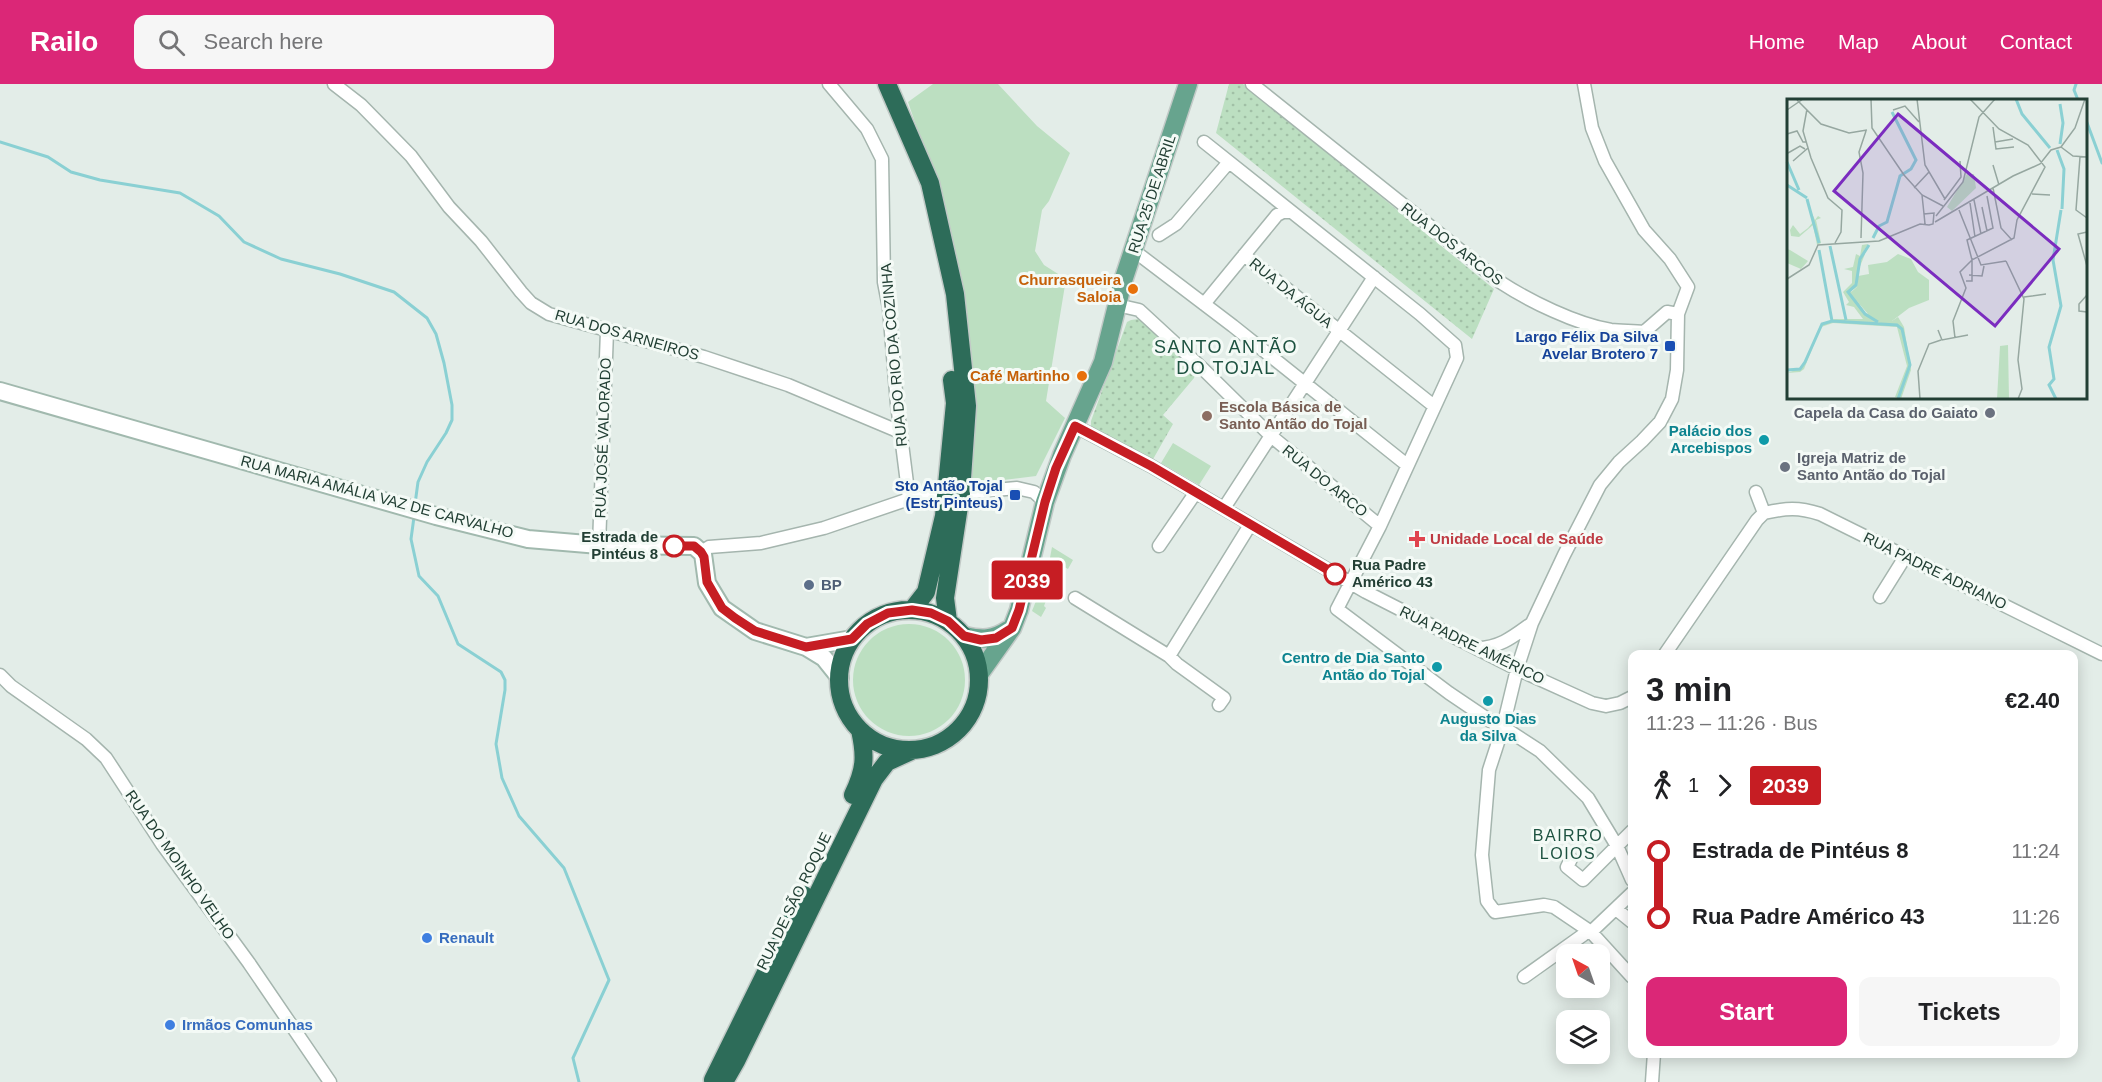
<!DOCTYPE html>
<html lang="en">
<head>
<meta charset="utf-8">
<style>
	:root { --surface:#fff; --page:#f6f6f6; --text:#202124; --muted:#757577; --accent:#db2777 }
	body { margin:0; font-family:Arial,sans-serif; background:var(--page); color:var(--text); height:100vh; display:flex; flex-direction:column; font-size:22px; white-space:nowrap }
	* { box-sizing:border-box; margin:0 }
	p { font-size:20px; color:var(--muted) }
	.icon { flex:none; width:33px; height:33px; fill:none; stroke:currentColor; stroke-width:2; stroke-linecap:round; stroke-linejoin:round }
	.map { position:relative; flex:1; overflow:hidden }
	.details { position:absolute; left:1628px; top:566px; width:450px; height:408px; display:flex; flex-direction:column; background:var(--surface); border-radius:12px; box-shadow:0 3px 15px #0003 }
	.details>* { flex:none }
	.badge { padding:0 12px; border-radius:4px; font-size:21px; line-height:39px }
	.needle { width:39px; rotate:320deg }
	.controls { position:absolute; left:1556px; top:860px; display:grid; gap:12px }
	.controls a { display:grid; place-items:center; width:54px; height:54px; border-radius:12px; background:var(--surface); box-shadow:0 3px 15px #0003; font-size:30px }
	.map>.badge { position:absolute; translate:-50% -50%; box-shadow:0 0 0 3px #fff }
	.legs { display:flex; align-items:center; gap:9px; height:66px; padding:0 18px; font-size:20px }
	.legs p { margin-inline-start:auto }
	.summary { display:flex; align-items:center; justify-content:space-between; height:102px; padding:0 18px }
	h1 { font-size:33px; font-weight:600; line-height:45px }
	.action { display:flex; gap:12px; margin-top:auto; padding:12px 18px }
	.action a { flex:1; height:69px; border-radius:12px; background:var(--accent); color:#fff; font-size:24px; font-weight:600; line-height:69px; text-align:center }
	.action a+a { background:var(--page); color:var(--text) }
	ul { padding:0 18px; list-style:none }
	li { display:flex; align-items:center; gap:21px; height:66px; font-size:22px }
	li i { display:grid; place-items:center; width:9px; height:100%; margin:0 8px; background:currentColor }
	li i::after { content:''; width:15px; height:15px; margin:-8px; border:4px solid; border-radius:50%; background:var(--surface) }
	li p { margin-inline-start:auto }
	li:first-child i { background:linear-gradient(#0000 50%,currentColor 0) }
	li:last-child i { background:linear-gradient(currentColor 50%,#0000 0) }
	header { display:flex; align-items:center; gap:36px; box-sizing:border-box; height:84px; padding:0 30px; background:var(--accent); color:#fff }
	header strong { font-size:28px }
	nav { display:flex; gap:33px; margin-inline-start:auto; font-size:21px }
	.search { width:420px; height:54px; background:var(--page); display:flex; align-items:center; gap:15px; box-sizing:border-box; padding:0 21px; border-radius:12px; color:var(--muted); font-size:22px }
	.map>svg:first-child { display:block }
	.grass { fill:#bcdfc1 }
	.park { fill:url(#park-dots) }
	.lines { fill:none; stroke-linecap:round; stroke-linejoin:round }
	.stream { stroke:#8ad0d3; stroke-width:3 }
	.street-casing { stroke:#a5b5ae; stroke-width:15 }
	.secondary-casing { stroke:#a1b9ae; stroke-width:20 }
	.primary-casing { stroke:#c1c9c6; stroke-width:21 }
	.highway-casing { stroke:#c1c9c6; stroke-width:21 }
	.street { stroke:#fff; stroke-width:12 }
	.secondary { stroke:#fff; stroke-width:16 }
	.primary { stroke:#67a48e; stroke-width:18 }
	.highway { stroke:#2d6c59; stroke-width:18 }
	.line-1-casing { stroke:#fff; stroke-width:14 }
	.line-1 { stroke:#c61d23; stroke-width:9 }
	.food-dot { fill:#e8710a; stroke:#f4faf6; stroke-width:2 }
	.transit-dot { fill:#1a4fb4; stroke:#f4faf6; stroke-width:2 }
	.worship-dot { fill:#6b7280; stroke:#f4faf6; stroke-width:2 }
	.education-dot { fill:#8d6e63; stroke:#f4faf6; stroke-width:2 }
	.culture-dot { fill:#0f9aa8; stroke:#f4faf6; stroke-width:2 }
	.health-dot { fill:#e0444e; stroke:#f4faf6; stroke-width:2 }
	.stop-1-dot { fill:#fff; stroke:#c61d23; stroke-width:3 }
	.service-dot { fill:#5c6f8a; stroke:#f4faf6; stroke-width:2 }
	.shop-dot { fill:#3f7fe0; stroke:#f4faf6; stroke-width:2 }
	.labels { text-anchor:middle; stroke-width:6; stroke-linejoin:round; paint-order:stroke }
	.street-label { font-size:15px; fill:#223f34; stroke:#f4faf6 }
	.food-label { font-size:15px; font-weight:bold; fill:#c56008; stroke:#f4faf6; text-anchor:end }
	.transit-label { font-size:15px; font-weight:bold; fill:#164399; stroke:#f4faf6; text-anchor:end }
	.education-label { font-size:15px; font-weight:bold; fill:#785e54; stroke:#f4faf6; text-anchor:start }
	.worship-label { font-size:15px; font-weight:bold; fill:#5b616d; stroke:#f4faf6; text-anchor:end }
	.culture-label { font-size:15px; font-weight:bold; fill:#0d838f; stroke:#f4faf6; text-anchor:end }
	.stop-label { font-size:15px; font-weight:bold; fill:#223f34; stroke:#f4faf6; text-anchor:end }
	.health-label { font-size:15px; font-weight:bold; fill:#be3a42; stroke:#f4faf6; text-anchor:start }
	.service-label { font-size:15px; font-weight:bold; fill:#4e5e75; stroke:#f4faf6; text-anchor:start }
	.shop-label { font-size:15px; font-weight:bold; fill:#366cbe; stroke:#f4faf6; text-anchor:start }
	.neighbourhood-label { font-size:16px; letter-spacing:1.5px; fill:#1d5240; stroke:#f4faf6 }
	.quarter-label { font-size:18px; letter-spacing:1.5px; fill:#1d5240; stroke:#f4faf6 }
	.inset-river { fill:none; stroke:#8ad0d3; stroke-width:3 }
	.inset-road { fill:none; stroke:#96a7a0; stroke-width:1.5 }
	.view { fill:#7b2cbf; fill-opacity:0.15; stroke:#7b2cbf; stroke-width:3 }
	.inset-edge { fill:none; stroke:#223f34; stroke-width:3 }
</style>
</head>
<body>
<header>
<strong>Railo</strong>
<div class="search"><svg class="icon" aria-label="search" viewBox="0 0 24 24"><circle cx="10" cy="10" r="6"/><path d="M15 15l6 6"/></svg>Search here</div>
<nav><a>Home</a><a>Map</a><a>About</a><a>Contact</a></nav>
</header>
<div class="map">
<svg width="2102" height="998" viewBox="0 0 2102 998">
	<defs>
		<pattern id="park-dots" width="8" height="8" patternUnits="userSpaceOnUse" patternTransform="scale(1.5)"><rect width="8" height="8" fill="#bcdfc1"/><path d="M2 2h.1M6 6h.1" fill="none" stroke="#a1c0a6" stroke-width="1.8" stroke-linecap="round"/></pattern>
	</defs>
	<rect width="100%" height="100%" fill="#e3ede8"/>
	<!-- grass -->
	<path class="grass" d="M933,0H998L1037,42L1070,69L1049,117L1042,126L1035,167L1044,181L1066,195L1046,317L1065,334L1036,392L970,400L965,223L948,134L908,18Z
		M1173,359L1211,382L1199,401L1161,379Z
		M1052,463L1073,476L1068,485L1059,480L1051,498L1046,495Z
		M1042,502L1050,506L1044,522L1046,524L1041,533L1032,527Z
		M853 596a56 56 0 1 1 112 0a56 56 0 1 1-112 0Z"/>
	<!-- park -->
	<path class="park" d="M1229,0H1243L1494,205L1472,255L1216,49Z
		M1139,235L1196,287L1194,294L1163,331L1173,340L1152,377L1096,347L1091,343V337L1127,238L1131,236Z"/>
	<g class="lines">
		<!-- stream -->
		<path class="stream" d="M2076,0L2074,6L2078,16
			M2086,36L2102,79
			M0,58L48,73L71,88L100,96L180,109L219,132L244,158L281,175L340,190L394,208L427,234L436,250L444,279L452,321V336L446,349L427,378L418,398L415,420
			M414,433L411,455L419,492L438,512L458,560L501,588L505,596V606L496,660L502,694L519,732L564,784L609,896L573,974L579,998"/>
		<defs>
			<path id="street" d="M334,0L361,21L411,72L449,123L481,157L521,208L531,219L549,230L704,273L788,301L900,348
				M829,0L867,45L882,75L884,198L889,224L897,320L909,415
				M1252,0L1500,198C1529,217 1576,240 1611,246C1622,247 1633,247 1644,248L1667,228L1678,230
				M1204,58L1420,230L1455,261L1457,274L1380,442L1337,525L1449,609L1492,638L1503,643L1517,585L1532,539L1564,471L1600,401L1619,378L1642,357L1660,338L1672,315L1677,286L1678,230L1688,203L1670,175L1644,146L1605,77L1592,44L1584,0
				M1159,151L1176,140L1229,78
				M1133,166L1233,242L1407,381
				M1244,171L1434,322
				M1204,220L1277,131L1283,128H1291
				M1117,221L1139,226L1204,286L1271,352L1380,442
				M1075,342L1151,382L1366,508L1517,585L1592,619L1606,622L1620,619L1632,613
				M1756,408L1764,429
				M961,409L1017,404L1034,408L1045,418
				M1224,424L1374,193
				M1764,429C1787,424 1798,423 1820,430L2102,570
				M599,461L607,247
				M1159,462L1196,408
				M701,468L709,463L761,459L824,444L909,415L933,412
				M1880,513L1905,473
				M1075,514L1169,572L1177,580L1224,614L1219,621
				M1477,564C1500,564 1514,552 1532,539
				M1665,570L1757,436L1764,429
				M1169,572L1250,441
				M0,591L11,602L86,655L106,674L162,760L249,879L330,998
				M1571,775L1567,783L1583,796L1632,747
				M1632,796L1617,762L1588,714L1540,667L1503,643L1489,686L1482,771L1487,817L1495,828L1544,821L1554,823L1591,848L1632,893
				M1616,825L1632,838
				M1591,848L1632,809
				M1524,893L1583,851L1588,846
				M1652,998L1654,969"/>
			<path id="secondary" d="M0,307L436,432L528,455L599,461L694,462L703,470L707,499L722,524L755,547L806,563L824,574L840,594
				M806,563L852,555"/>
			<path id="primary" d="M965,552C982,556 993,556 1008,546
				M980,589L1012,544L1019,526L1045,418L1062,371L1103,278L1123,197L1188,0"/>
			<path id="highway" d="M887,0L930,99L955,210L967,322L961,409L945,514L948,537
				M912,526L926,508L944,432L955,319L952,296
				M839 596a70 70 0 1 1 140 0a70 70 0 1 1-140 0Z
				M853,711C865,686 866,673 860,646
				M713,996L804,811
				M724,998L736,977L874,695L887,678L911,667"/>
		</defs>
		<!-- street casing -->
		<use href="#street" class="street-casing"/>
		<!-- secondary casing -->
		<use href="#secondary" class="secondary-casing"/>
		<!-- primary casing -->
		<use href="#primary" class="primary-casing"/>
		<!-- highway casing -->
		<use href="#highway" class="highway-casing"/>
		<!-- street -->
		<use href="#street" class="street"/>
		<!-- secondary -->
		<use href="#secondary" class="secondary"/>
		<!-- primary -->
		<use href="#primary" class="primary"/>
		<!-- highway -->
		<use href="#highway" class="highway"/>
	</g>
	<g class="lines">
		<defs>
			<path id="line-1" d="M674,462H694L701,468L704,473L707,498L722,524L735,534L755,547L806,563L852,555L867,540L888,529L912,526L931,529L948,537L964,552L981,556L996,554L1012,544L1019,526L1045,418L1056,384L1075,342L1151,382L1335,490"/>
		</defs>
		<!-- line-1 casing -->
		<use href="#line-1" class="line-1-casing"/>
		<!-- line-1 -->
		<use href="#line-1" class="line-1"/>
	</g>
	<!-- markers -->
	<g class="food-dot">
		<circle cx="1133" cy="205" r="6"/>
		<circle cx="1082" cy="292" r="6"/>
	</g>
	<g class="transit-dot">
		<rect x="1664" y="256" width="12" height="12" rx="3"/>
		<rect x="1009" y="405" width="12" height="12" rx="3"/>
	</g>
	<g class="worship-dot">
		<circle cx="1990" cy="329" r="6"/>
		<circle cx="1785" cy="383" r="6"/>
	</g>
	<circle class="education-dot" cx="1207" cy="332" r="6"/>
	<g class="culture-dot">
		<circle cx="1764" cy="356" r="6"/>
		<circle cx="1437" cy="583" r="6"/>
		<circle cx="1488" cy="617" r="6"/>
	</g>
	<path class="health-dot" d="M1414 446h6v6h6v6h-6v6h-6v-6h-6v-6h6z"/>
	<g class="stop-1-dot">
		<circle cx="674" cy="462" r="10"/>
		<circle cx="1335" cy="490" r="10"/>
	</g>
	<circle class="service-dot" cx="809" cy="501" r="6"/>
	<g class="shop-dot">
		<circle cx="427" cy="854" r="6"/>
		<circle cx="170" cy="941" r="6"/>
	</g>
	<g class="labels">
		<!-- street labels -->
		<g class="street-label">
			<text transform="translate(1152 110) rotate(-72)" y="5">RUA 25 DE ABRIL</text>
			<text transform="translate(1452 160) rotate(38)" y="5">RUA DOS ARCOS</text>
			<text transform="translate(1291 209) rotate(39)" y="5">RUA DA ÁGUA</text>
			<text transform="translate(627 251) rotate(16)" y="5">RUA DOS ARNEIROS</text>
			<text transform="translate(894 271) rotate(-95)" y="5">RUA DO RIO DA COZINHA</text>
			<text transform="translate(603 354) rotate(-88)" y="5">RUA JOSÉ VALORADO</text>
			<text transform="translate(1325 397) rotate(39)" y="5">RUA DO ARCO</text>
			<text transform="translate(377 413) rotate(15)" y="5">RUA MARIA AMÁLIA VAZ DE CARVALHO</text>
			<text transform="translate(1935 487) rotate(26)" y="5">RUA PADRE ADRIANO</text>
			<text transform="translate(1472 561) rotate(26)" y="5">RUA PADRE AMÉRICO</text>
			<text transform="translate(180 781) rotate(55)" y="5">RUA DO MOINHO VELHO</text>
			<text transform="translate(794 817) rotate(-64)" y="5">RUA DE SÃO ROQUE</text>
		</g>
		<!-- food labels -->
		<g class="food-label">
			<text x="1121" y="201">Churrasqueira<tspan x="1121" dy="17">Saloia</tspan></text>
			<text x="1070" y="297">Café Martinho</text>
		</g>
		<!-- transit labels -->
		<g class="transit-label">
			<text x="1658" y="258">Largo Félix Da Silva<tspan x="1658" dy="17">Avelar Brotero 7</tspan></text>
			<text x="1003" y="407">Sto Antão Tojal<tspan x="1003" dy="17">(Estr Pinteus)</tspan></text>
		</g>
		<!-- education labels -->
		<g class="education-label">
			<text x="1219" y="328">Escola Básica de<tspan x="1219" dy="17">Santo Antão do Tojal</tspan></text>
		</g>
		<!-- worship labels -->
		<g class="worship-label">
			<text x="1978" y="334">Capela da Casa do Gaiato</text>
			<text x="1797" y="379" text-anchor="start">Igreja Matriz de<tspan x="1797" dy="17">Santo Antão do Tojal</tspan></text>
		</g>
		<!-- culture labels -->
		<g class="culture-label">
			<text x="1752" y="352">Palácio dos<tspan x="1752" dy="17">Arcebispos</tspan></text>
			<text x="1425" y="579">Centro de Dia Santo<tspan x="1425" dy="17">Antão do Tojal</tspan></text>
			<text x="1488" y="640" text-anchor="middle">Augusto Dias<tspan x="1488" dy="17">da Silva</tspan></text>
		</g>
		<!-- stop labels -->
		<g class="stop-label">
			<text x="658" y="458">Estrada de<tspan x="658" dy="17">Pintéus 8</tspan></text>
			<text x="1352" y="486" text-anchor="start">Rua Padre<tspan x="1352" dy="17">Américo 43</tspan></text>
		</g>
		<!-- health labels -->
		<g class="health-label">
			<text x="1430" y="460">Unidade Local de Saúde</text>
		</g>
		<!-- service labels -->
		<g class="service-label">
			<text x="821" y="506">BP</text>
		</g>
		<!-- shop labels -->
		<g class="shop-label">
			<text x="439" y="859">Renault</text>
			<text x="182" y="946">Irmãos Comunhas</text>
		</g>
		<!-- neighbourhood labels -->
		<g class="neighbourhood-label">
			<text x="1568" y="757">BAIRRO<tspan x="1568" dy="18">LOIOS</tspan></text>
		</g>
		<!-- quarter labels -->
		<g class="quarter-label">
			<text x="1226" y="269">SANTO ANTÃO<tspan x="1226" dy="21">DO TOJAL</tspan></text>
		</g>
	</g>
	<!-- overview -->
	<g transform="translate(1787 15)">
		<rect width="300" height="300" fill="#e3ede8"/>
		<path d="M180,75H187L189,89L165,112L160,108ZM23,110L28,121L31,117L34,119L29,121L34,144L30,146L26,126L12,138L4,137L3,131L6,126L13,135L21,129L26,123ZM81,145L76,153L78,155L70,175V188L64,192L78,214L105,222L111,218L117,228L124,271L114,300L108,298L120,267L110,228L46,224L34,228L17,270L13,273L0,274L12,270L18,263L35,225L47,220H76L67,208L59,206L62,203L56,193L65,184V172L57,170L66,168L69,155L73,157L75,146Z" fill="#bcdfc1"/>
		<path d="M0,150L3,151L21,162L14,170L0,164Z" fill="#bcdfc1"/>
		<path d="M111,155L124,160L131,173L142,181V201L122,209L105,222H87L63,194L70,188L71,177L82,175L81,166L100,163ZM221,246L222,300H210L213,247Z" fill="#bcdfc1"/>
		<path class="inset-river" d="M229,0L235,15L263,49M273,5L276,24L273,45M270,51L277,70L275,110M0,63L12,91M0,86L20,99M20,100L32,144M86,139L92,127L100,123L113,77L124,70L129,61L105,13M82,146L73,160L69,186L61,193L78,215L91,223M43,147L59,221M32,151L45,222M0,271L13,270L18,263L35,225L45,222L110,226L115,230L123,266L111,300M269,300L262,286L267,280L262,248L274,207L266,161L274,111"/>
		<path class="inset-road" d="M84,0L85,29L117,76L135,96L156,107M130,0L138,66L158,100M183,0L212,30L241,46L258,68L230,121L227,139L185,161L180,141L206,129L200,97M10,1L34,25L62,34L80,31M20,10L16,32L24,59L41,99L55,111L54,133L48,144M0,11L16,0M106,11L118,7L132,23M206,28L209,50L227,48M0,35L10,32L16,43H19M208,43L226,40M274,48L286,57L300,58M1,54L13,47L18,50M293,58L289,111L300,119M6,62L21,49M206,66L212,86M127,89L142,73M206,89L214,129L225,141M245,95L263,96M135,96L137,115M157,101L174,78L173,62M187,101L194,135M183,104L188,138M195,108L200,132M172,111L194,166L219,162M149,117L176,83L192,18L208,0M148,123L226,77L253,65L264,51L274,48L288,29L298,0M300,133L291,135L300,167M74,139L76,74L72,53L79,32M92,142L133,125L142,126L146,125L147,114L137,115L138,125M219,162L237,200L231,261L235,290L231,300M182,176L195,177L197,167M0,180L22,166L31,146L92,142M300,196L292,205V212L300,213M237,198L259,195M151,231L155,241L181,236M168,239L166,222L179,189L173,173L185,161V182H179M133,300L131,272L142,245L154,241"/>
		<path class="view" d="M111,15L272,150L208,227L47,92Z"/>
		<rect width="300" height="300" class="inset-edge"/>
	</g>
</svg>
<div class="controls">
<a><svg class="needle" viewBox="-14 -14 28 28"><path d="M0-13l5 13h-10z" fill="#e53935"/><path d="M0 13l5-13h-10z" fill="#757577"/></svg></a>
<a><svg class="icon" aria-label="layers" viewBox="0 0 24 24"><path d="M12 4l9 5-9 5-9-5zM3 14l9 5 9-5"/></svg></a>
</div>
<b class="badge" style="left:1027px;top:496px;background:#c61d23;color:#fff">2039</b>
<section class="details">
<div class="summary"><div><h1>3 min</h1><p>11:23 – 11:26 · Bus</p></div><b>€2.40</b></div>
<div class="legs"><svg class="icon" aria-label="walk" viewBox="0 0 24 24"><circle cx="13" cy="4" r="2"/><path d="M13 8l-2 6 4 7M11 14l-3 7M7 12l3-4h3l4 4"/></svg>1<svg class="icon" aria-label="forward" viewBox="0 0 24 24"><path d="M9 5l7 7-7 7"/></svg><b class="badge" style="background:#c61d23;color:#fff">2039</b></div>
<ul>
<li><i style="color:#c61d23"></i><b>Estrada de Pintéus 8</b><p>11:24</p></li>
<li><i style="color:#c61d23"></i><b>Rua Padre Américo 43</b><p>11:26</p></li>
</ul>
<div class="action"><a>Start</a><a>Tickets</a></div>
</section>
</div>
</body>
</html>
